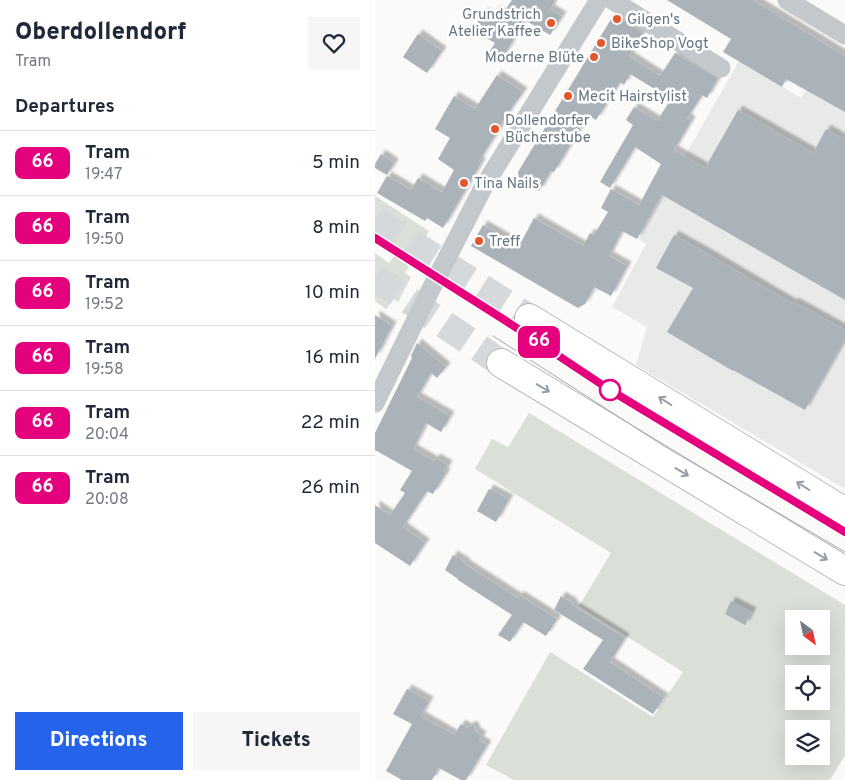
<!DOCTYPE html>
<html lang="en">
<head>
<meta charset="utf-8">
<style>
	:root { --surface:#fff; --page:#f6f6f7; --text:#1f2937; --muted:#747a83; --line:#e0e1e3; --accent:#2563eb }
	body { margin:0; font-family:Overpass,sans-serif; background:var(--page); color:var(--text); height:100vh; display:flex; flex-direction:column; font-size:19px; white-space:nowrap }
	* { box-sizing:border-box; margin:0 }
	p { font-size:16px; color:var(--muted) }
	.icon { flex:none; width:28px; height:28px; fill:none; stroke:currentColor; stroke-width:2; stroke-linecap:round; stroke-linejoin:round }
	.map { position:relative; flex:1; overflow:hidden }
	.details { display:flex; flex-direction:column; background:var(--surface); width:375px }
	.details>* { flex:none }
	.badge { padding:0 10px; border-radius:8px; font-size:18px; line-height:32px }
	.needle { width:32px; rotate:147deg }
	.tools { position:absolute; left:410px; top:610px; display:grid; gap:10px }
	.tools a { display:grid; place-items:center; width:45px; height:45px; border-radius:0px; background:var(--surface); box-shadow:0 5px 20px #0002; font-size:25px }
	.map>.badge { position:absolute; translate:-50% -50%; box-shadow:0 0 0 2px #fff }
	h2 { padding:0 15px; font-size:19px; line-height:45px }
	.round { display:grid; place-items:center; flex:none; width:52px; height:52px; border-radius:0px; background:var(--page) }
	.summary { display:flex; align-items:center; justify-content:space-between; height:85px; padding:0 15px }
	h1 { font-size:24px; font-weight:800; line-height:38px }
	.primary-button { display:flex; gap:10px; margin-top:auto; padding:10px 15px }
	.primary-button a { flex:1; height:58px; border-radius:0px; background:var(--accent); color:#fff; font-size:20px; font-weight:800; line-height:58px; text-align:center }
	.primary-button a+a { background:var(--page); color:var(--text) }
	ul { padding:0; list-style:none }
	li { display:flex; align-items:center; gap:15px; height:65px; padding:0 15px; border-top:1px solid var(--line) }
	li div { flex:1 }
	li b { display:block; font-size:19px }
	li em { font-style:normal }
	li .badge { min-width:55px; font-weight:700; text-align:center }
	main { display:flex; flex:1; min-height:0 }
	.map>svg:first-child { display:block }
	.built { fill:#e8e9e9 }
	.green { fill:#dadfd7; fill-rule:evenodd }
	.building { fill:#aab3b9; filter:url(#shadow) }
	.lines { fill:none; stroke-linecap:round; stroke-linejoin:round }
	.highway-tunnel { stroke:#d5d9db; stroke-width:28; stroke-dasharray:28 14; stroke-linecap:butt }
	.highway-casing { stroke:#b4b9bd; stroke-width:30 }
	.minor { stroke:#c3c8cc; stroke-width:19 }
	.highway { stroke:#fff; stroke-width:28 }
	.tram { stroke:#a2aab0; stroke-width:1 }
	.oneway { stroke:#939fa8 }
	.line-casing { stroke:#fff; stroke-width:11 }
	.line { stroke:#e5007d; stroke-width:8 }
	.poi-dot { fill:#e4572e; stroke:#fff; stroke-width:2 }
	.stop-dot { fill:#fff; stroke:#e5007d; stroke-width:2.5 }
	.labels { text-anchor:middle; stroke-width:5; stroke-linejoin:round; paint-order:stroke }
	.poi-label { font-size:15px; fill:#657683; stroke:#fff; text-anchor:start }
</style>
</head>
<body>
<main>
<section class="details">
<div class="summary"><div><h1>Oberdollendorf</h1><p>Tram</p></div><a class="round"><svg class="icon" aria-label="heart" viewBox="0 0 24 24"><path d="M12 20l-8-8c-3-5 5-10 8-4 3-6 11-1 8 4z"/></svg></a></div>
<h2>Departures</h2>
<ul>
<li><span class="badge" style="background:#e5007d;color:#fff">66</span><div><b>Tram</b><p>19:47</p></div><em>5 min</em></li>
<li><span class="badge" style="background:#e5007d;color:#fff">66</span><div><b>Tram</b><p>19:50</p></div><em>8 min</em></li>
<li><span class="badge" style="background:#e5007d;color:#fff">66</span><div><b>Tram</b><p>19:52</p></div><em>10 min</em></li>
<li><span class="badge" style="background:#e5007d;color:#fff">66</span><div><b>Tram</b><p>19:58</p></div><em>16 min</em></li>
<li><span class="badge" style="background:#e5007d;color:#fff">66</span><div><b>Tram</b><p>20:04</p></div><em>22 min</em></li>
<li><span class="badge" style="background:#e5007d;color:#fff">66</span><div><b>Tram</b><p>20:08</p></div><em>26 min</em></li>
</ul>
<div class="primary-button"><a>Directions</a><a>Tickets</a></div>
</section>
<div class="map">
<svg width="470" height="780" viewBox="0 0 470 780">
	<defs>
		<filter id="shadow"><feDropShadow dx="4.5" dy="-4.5" stdDeviation="1" flood-color="#0004"/></filter>
	</defs>
	<rect width="100%" height="100%" fill="#fafaf8"/>
	<!-- built -->
	<path class="built" d="M458,48L470,56V489L261,365L272,327L237,307L271,244L263,239L364,61L426,98Z"/>
	<!-- green -->
	<path class="green" d="M0,196L54,231L30,273L36,277L23,302L19,299L11,309L0,301V253L14,263L20,255L0,242Z
		M154,413L470,605V755L455,780H139L111,765L175,652L278,717L308,672L204,606L236,553L100,469L117,439L133,447ZM419,619H446V646H419ZM419,674H446V701H419ZM419,729H446V756H419Z"/>
	<!-- building -->
	<path class="building" d="M137,0H180L175,9L187,16L175,35L150,20L127,59L115,51L120,43L106,35L110,28L102,23L109,12L117,17L121,10L128,14Z
		M292,0H378L470,56V112L411,79L407,87L348,52L356,39Z
		M240,15L268,33L254,56L285,76L300,53L343,78L332,98L327,95L312,118L316,121L299,150L330,168L363,110L438,153L451,129L470,140V300L287,195L262,239L247,231L234,256L252,266L236,296L219,287L210,304L203,308L96,246L108,225L144,246L159,218L208,246L215,233L219,235L233,212L226,208L236,189L264,205L286,164L260,147L235,188L225,182L258,125L251,120L259,107L282,121L296,99L255,74L249,85L245,82L221,120L213,115L179,172L176,171L164,191L144,179L143,172L238,16Z
		M43,34L67,51L52,73L28,57Z
		M122,75L148,92L125,125L126,126L104,161L106,163L68,228L52,218L50,221L2,193L12,176L36,190L43,178L67,192L79,170L63,159L75,138L60,129L79,96L100,109Z
		M6,154L19,163L12,175L0,168V164Z
		M299,235L333,254L418,304L419,302L470,330V339L430,410L358,370V371L292,332L318,288L281,268Z
		M0,315L17,326L0,359Z
		M42,343L71,367L62,378L56,373L42,397L75,416L66,432L51,423L38,449L59,461L61,458L73,465L69,472L71,473L58,494L52,491L28,527L50,543L35,566L0,543V505L15,515L30,493L25,490L37,471L0,450V433L37,358L36,356Z
		M114,489L134,499L121,522L102,511Z
		M78,555L91,563L90,564L143,598L144,595L182,619L171,636L148,622L135,642L123,635L137,615L83,580V579L70,570Z
		M186,596L198,603L197,605L250,638L235,662L289,698L278,714L208,669L228,640L179,610Z
		M356,601L377,612L370,625L350,614Z
		M32,689L54,701L46,716L79,735L86,724L92,728L98,725L101,732L107,736L104,740L112,745L91,780H86L64,768L57,780H27L11,771L37,724L18,714Z"/>
	<g class="lines">
		<!-- highway-tunnel -->
		<path class="highway-tunnel" d="M0,220L154,318
			M0,277L126,363"/>
		<defs>
			<path id="highway" d="M154,318L470,512
				M126,363L470,571"/>
		</defs>
		<!-- highway casing -->
		<use href="#highway" class="highway-casing"/>
		<!-- minor -->
		<path class="minor" d="M237,0L346,68
			M412,0L470,35
			M0,403L55,291L109,186L224,0"/>
		<!-- highway -->
		<use href="#highway" class="highway"/>
		<!-- tram -->
		<path class="tram" d="M128,319L235,390L470,532
			M118,336L289,446L470,552"/>
	</g>
	<!-- one-way arrows -->
	<defs><path id="oneway-shaft" d="M-6 0H5M1.5-3L5.5 0L1.5 3" fill="none" stroke-width="1.6" stroke-linecap="round" stroke-linejoin="round" transform="scale(1.25)"/></defs>
	<g class="oneway">
		<use href="#oneway-shaft" transform="translate(168 388) rotate(31)"/>
		<use href="#oneway-shaft" transform="translate(290 401) rotate(-148)"/>
		<use href="#oneway-shaft" transform="translate(307 472) rotate(31)"/>
		<use href="#oneway-shaft" transform="translate(428 486) rotate(-148)"/>
		<use href="#oneway-shaft" transform="translate(446 556) rotate(31)"/>
	</g>
	<g class="lines">
		<defs>
			<path id="line" d="M0,238L128,319L235,390L470,532"/>
		</defs>
		<!-- line casing -->
		<use href="#line" class="line-casing"/>
		<!-- line -->
		<use href="#line" class="line"/>
	</g>
	<!-- markers -->
	<g class="poi-dot">
		<circle cx="242" cy="19" r="5"/>
		<circle cx="176" cy="23" r="5"/>
		<circle cx="226" cy="43" r="5"/>
		<circle cx="219" cy="57" r="5"/>
		<circle cx="193" cy="96" r="5"/>
		<circle cx="120" cy="129" r="5"/>
		<circle cx="89" cy="183" r="5"/>
		<circle cx="104" cy="241" r="5"/>
	</g>
	<circle class="stop-dot" cx="235" cy="390" r="10"/>
	<g class="labels">
		<!-- poi labels -->
		<g class="poi-label">
			<text x="166" y="19" text-anchor="end">Grundstrich<tspan x="166" dy="17">Atelier Kaffee</tspan></text>
			<text x="252" y="24">Gilgen's</text>
			<text x="236" y="48">BikeShop Vogt</text>
			<text x="209" y="62" text-anchor="end">Moderne Blüte</text>
			<text x="203" y="101">Mecit Hairstylist</text>
			<text x="130" y="125">Dollendorfer<tspan x="130" dy="17">Bücherstube</tspan></text>
			<text x="99" y="188">Tina Nails</text>
			<text x="114" y="246">Treff</text>
		</g>
	</g>
</svg>
<div class="tools">
<a><svg class="needle" viewBox="-14 -14 28 28"><path d="M0-13l5 13h-10z" fill="#e53935"/><path d="M0 13l5-13h-10z" fill="#747a83"/></svg></a>
<a><svg class="icon" aria-label="locate" viewBox="0 0 24 24"><circle cx="12" cy="12" r="6"/><path d="M12 2v4M12 18v4M2 12h4M18 12h4"/></svg></a>
<a><svg class="icon" aria-label="layers" viewBox="0 0 24 24"><path d="M12 4l9 5-9 5-9-5zM3 14l9 5 9-5"/></svg></a>
</div>
<b class="badge" style="left:164px;top:342px;background:#e5007d;color:#fff">66</b>
</div>
</main>
</body>
</html>
